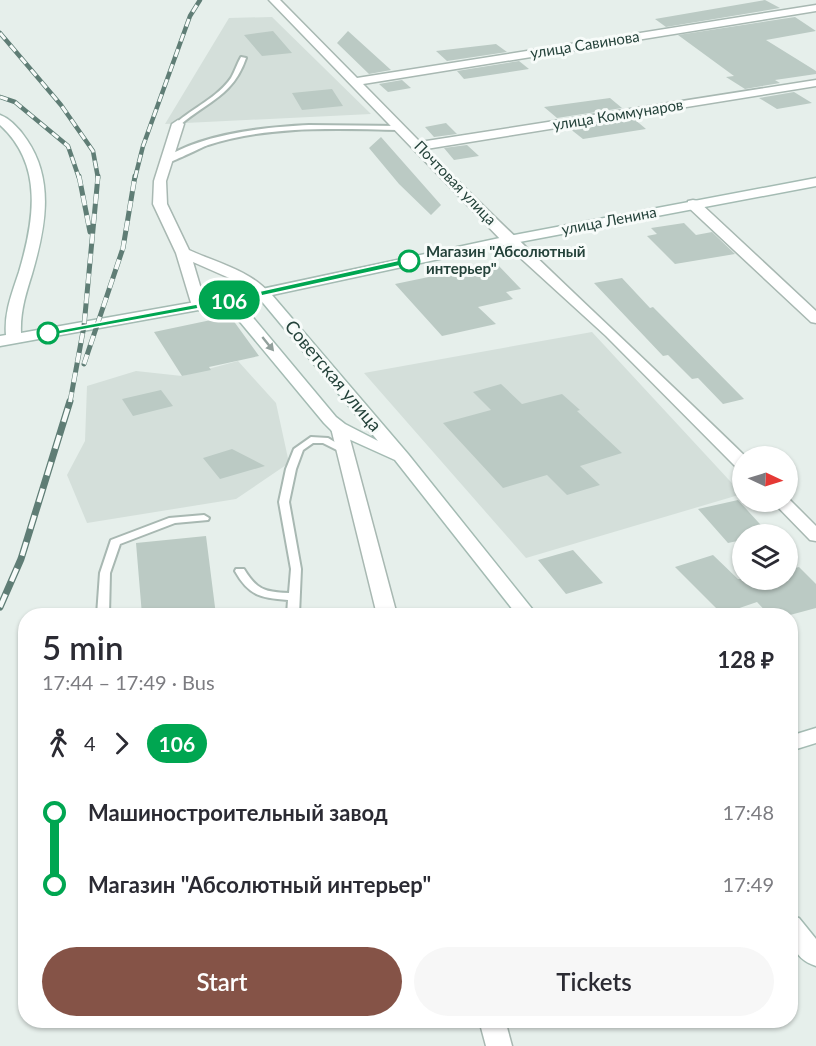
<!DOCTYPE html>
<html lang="en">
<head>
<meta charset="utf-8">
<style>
	:root { --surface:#fff; --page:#f7f7f7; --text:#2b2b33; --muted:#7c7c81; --accent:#855347 }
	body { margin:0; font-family:Lato,sans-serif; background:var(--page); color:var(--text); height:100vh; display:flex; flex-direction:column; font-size:22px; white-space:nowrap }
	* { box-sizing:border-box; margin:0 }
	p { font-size:20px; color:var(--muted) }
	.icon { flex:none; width:33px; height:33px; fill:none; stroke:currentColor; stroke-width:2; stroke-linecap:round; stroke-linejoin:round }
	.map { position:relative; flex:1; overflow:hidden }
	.side { position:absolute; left:18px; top:608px; width:780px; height:420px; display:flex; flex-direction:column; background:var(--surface); border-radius:24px; box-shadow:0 2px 4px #0004 }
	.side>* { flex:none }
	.badge { padding:0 12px; border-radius:20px; font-size:21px; line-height:39px }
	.needle { width:39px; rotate:94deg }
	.tools { position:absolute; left:732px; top:446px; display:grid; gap:12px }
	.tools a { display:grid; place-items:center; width:66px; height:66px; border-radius:50%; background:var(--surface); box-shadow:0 2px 4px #0004; font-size:30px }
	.map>.badge { position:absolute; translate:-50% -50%; box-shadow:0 0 0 3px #fff }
	.legs { display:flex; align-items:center; gap:9px; height:66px; padding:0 24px; font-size:20px }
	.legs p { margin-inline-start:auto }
	.headline { display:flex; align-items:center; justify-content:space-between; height:102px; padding:0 24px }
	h1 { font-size:33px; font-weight:600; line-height:45px }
	.primary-button { display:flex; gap:12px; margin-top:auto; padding:12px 24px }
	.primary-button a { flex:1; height:69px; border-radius:36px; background:var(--accent); color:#fff; font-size:24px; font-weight:600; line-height:69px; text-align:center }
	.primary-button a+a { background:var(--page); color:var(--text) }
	ul { padding:0 24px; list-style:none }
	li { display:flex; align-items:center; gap:21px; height:72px; font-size:22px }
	li i { display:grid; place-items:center; width:9px; height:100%; margin:0 8px; background:currentColor }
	li i::after { content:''; width:15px; height:15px; margin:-8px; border:4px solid; border-radius:50%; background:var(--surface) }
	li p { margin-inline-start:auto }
	li:first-child i { background:linear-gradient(#0000 50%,currentColor 0) }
	li:last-child i { background:linear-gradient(currentColor 50%,#0000 0) }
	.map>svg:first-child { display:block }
	.built { fill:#d4dfda }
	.building { fill:#bbcac4 }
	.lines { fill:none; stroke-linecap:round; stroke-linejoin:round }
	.lane-casing { stroke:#a8b8b2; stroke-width:4 }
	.street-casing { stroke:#a8b8b2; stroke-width:3 }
	.secondary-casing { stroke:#a4bbb3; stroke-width:3 }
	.lane { fill:#fff; fill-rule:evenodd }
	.street { fill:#fff; fill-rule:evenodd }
	.secondary { fill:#fff; fill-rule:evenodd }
	.rail-far2-casing { stroke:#5f7d75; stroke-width:4.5 }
	.rail-far1-casing { stroke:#5f7d75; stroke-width:5 }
	.rail-casing { stroke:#5f7d75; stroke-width:7 }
	.rail-far2 { stroke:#f7fbf9; stroke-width:3; stroke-dasharray:8; stroke-linecap:butt }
	.rail-far1 { stroke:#f7fbf9; stroke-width:4; stroke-dasharray:10; stroke-linecap:butt }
	.rail { stroke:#f7fbf9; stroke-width:4.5; stroke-dasharray:14; stroke-linecap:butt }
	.oneway { fill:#92a09c }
	.line-1 { fill:#00a651; stroke:#fff; stroke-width:1.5 }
	.stop-1-dot { fill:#fff; stroke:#00a651; stroke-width:3 }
	.labels { text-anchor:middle; stroke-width:6; stroke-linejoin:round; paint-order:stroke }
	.far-street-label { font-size:15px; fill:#24423a; stroke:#f7fbf9 }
	.far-stop-label { font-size:15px; font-weight:bold; fill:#24423a; stroke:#f7fbf9; text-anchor:start }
	.street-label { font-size:18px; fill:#24423a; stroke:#f7fbf9 }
</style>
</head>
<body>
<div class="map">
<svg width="816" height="1046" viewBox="0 0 816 1046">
	<rect width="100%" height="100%" fill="#e6efeb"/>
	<!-- built -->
	<path class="built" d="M272,17L371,114L165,124L229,18Z
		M592,332L742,494L526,558L364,373Z
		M238,361L276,403L289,463L236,499L87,523L67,475L85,441L87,386L136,371L182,376Z"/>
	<!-- building -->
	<path class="building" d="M765,0L780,8L666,27L655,19Z
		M795,17L816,31L766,40L816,71V74L775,80L780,83L745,89L726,77L734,76L678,35Z
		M273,31L292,53L262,56L244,35Z
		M348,31L391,70L369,74L337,43Z
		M496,44L507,52L447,61L436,51Z
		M519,61L529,69L464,79L457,71Z
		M402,80L411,88L388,92L379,84Z
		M332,89L343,106L302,110L292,93Z
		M794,92L812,103L777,109L759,98Z
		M610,98L622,108L557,118L544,107Z
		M633,118L646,129L583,139L569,128Z
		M446,123L457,134L434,137L425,127Z
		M381,137L441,205L431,215L399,184L369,148Z
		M467,145L479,156L454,160L444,148Z
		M684,223L696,235L712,232L735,254L675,264L647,236L657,234L651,228Z
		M496,263L521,289L506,292L513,299L478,307L496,324L442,336L395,284Z
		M622,278L650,308L653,307L744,399L723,404L698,378L692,379L668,355L663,356L594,283Z
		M230,316L259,356L209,367L211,370L182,376L154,332Z
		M501,384L522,404L562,394L580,410L577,411L622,453L580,466L600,485L567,495L547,475L503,488L443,423L491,410L473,392Z
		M161,390L173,406L133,416L122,399Z
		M232,449L265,466L220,479L203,458Z
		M738,500L769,534H742V540L728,543L698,509Z
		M206,536L216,615H142L136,543Z
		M573,550L603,583L566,594L538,560Z
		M713,555L738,579H788V570L799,567L816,584V608L790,615H769L757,602L722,614L675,567Z"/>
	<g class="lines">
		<defs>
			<path id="lane" d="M241,57L246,58C233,96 208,101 180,125H176V123C193,108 218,97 231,78C235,71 237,64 241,57Z
				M309,125L400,126L404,128L400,130C336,129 270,125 208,145C200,148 169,164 165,163C164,163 163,162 161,161C197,134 266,127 309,125Z
				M311,437L328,438L350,451L345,454L323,443H313L303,450L296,469L289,502L301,569L299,615H287L288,600C261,598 249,596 235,571L236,569H244C257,590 264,592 289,593L291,569L279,502L286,469L294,449Z
				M204,515L209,518L208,520L175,523L120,544L110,573L109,615H97L100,573L111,540L169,518Z"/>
			<path id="street" d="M269,0H280L357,78L816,5V11L363,84L420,142L816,80V86L426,149C530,254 639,353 745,456L742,468L736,467L606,336L504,243Z
				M178,120L184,124L166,181L167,204L189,250C215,262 252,271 270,294L268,297H258L243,284L193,262L206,306L199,310L192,306L176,253L153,204L154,181L172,124Z
				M693,200L698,201L816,311V323L811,322L688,207V201Z
				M339,423L347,428L397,615H377L331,428Z
				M788,498L816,526V541L810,540L772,501H788Z
				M479,1020H505L512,1046H486Z"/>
			<path id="secondary" d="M0,115C11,119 21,131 27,140C55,181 45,229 32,274C26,293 20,312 21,333L229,296L509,236L816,178V186L509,244L272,295L408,454L537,615H517L395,460L333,432L324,423L226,305L0,346V336L6,335C4,313 12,293 19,272C34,221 44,165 0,125ZM259,298L378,441L345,424L336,417L240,302Z
				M816,728V743L790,751V736Z
				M790,916L799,918L816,939V966C791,958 790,938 790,916Z"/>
		</defs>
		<!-- lane casing -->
		<use href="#lane" class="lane-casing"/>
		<!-- street casing -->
		<use href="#street" class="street-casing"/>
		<!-- secondary casing -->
		<use href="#secondary" class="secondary-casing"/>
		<!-- lane -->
		<use href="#lane" class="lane"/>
		<!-- street -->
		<use href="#street" class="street"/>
		<!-- secondary -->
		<use href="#secondary" class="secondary"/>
		<defs>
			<path id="rail-far2" d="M0,33L61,105L93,151L98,178
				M0,97L15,102L68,146L79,178
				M135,178L143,146L190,16L200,0"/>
			<path id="rail-far1" d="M79,176L90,232
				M84,364L123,248L135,176
				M70,402L84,326L98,176"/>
			<path id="rail" d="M0,607L21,559L70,401"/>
		</defs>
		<!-- rail-far2 casing -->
		<use href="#rail-far2" class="rail-far2-casing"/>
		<!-- rail-far1 casing -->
		<use href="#rail-far1" class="rail-far1-casing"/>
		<!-- rail casing -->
		<use href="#rail" class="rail-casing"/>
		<!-- rail-far2 -->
		<use href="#rail-far2" class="rail-far2"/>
		<!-- rail-far1 -->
		<use href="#rail-far1" class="rail-far1"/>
		<!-- rail -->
		<use href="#rail" class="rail"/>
	</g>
	<!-- one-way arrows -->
	<defs><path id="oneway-solid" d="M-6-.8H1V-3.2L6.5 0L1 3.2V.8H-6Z" transform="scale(1.5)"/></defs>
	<use class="oneway" href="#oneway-solid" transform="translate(268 344) rotate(51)"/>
	<!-- line-1 -->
	<path class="line-1" d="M409,258L412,259V263L229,303L48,336L43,333L229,298Z"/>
	<!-- markers -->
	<g class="stop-1-dot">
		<circle cx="409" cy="261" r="10"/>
		<circle cx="48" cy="333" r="10"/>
	</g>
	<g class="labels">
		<!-- far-street labels -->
		<g class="far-street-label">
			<text transform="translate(585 45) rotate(-9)" y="5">улица Савинова</text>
			<text transform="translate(618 115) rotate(-9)" y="5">улица Коммунаров</text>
			<text transform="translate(455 183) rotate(46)" y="5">Почтовая улица</text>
			<text transform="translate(609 221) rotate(-11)" y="5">улица Ленина</text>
		</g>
		<!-- far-stop labels -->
		<g class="far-stop-label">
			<text x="426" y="257">Магазин "Абсолютный<tspan x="426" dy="17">интерьер"</tspan></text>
		</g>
		<!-- street labels -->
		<g class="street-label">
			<text transform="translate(333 376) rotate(50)" y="6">Советская улица</text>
		</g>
	</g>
</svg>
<div class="tools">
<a><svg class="needle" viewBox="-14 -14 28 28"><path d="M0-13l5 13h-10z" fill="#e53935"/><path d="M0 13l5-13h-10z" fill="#7c7c81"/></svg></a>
<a><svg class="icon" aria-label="layers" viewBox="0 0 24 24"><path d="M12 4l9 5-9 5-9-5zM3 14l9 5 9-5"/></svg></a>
</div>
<b class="badge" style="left:229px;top:300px;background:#00a651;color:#fff">106</b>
<section class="side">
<div class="headline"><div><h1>5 min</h1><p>17:44 – 17:49 · Bus</p></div><b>128 ₽</b></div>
<div class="legs"><svg class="icon" aria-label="walk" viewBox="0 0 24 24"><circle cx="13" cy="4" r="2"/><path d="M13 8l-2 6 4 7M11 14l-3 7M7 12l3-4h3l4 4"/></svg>4<svg class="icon" aria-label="forward" viewBox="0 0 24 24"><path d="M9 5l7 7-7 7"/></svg><b class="badge" style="background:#00a651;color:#fff">106</b></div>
<ul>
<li><i style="color:#00a651"></i><b>Машиностроительный завод</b><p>17:48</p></li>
<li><i style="color:#00a651"></i><b>Магазин &quot;Абсолютный интерьер&quot;</b><p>17:49</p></li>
</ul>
<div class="primary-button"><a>Start</a><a>Tickets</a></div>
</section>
</div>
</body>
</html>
